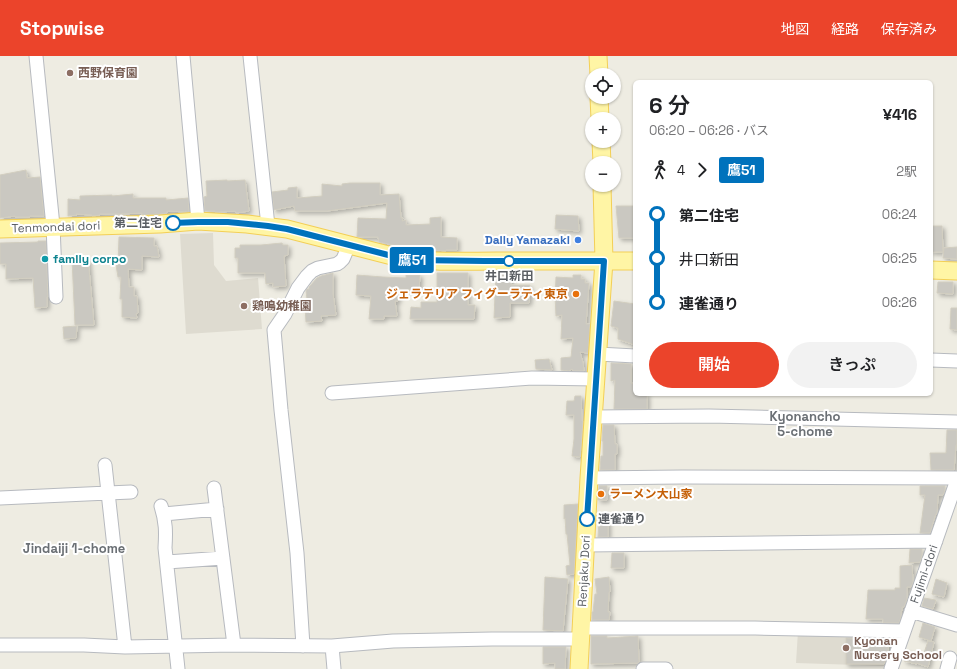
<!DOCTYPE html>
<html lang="ja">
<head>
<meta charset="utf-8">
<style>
	:root { --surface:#fff; --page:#f2f2f2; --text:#202124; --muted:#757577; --accent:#eb442b }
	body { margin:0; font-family:"Space Grotesk","Noto Sans JP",sans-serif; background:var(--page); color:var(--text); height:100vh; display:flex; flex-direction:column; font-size:15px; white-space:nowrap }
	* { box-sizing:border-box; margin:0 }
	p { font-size:13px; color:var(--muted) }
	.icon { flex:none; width:22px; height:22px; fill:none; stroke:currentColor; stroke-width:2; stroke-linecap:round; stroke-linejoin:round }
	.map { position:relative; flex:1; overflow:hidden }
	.panel { position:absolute; left:633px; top:24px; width:300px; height:316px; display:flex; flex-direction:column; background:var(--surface); border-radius:6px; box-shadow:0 1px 3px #0004 }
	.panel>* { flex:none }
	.badge { padding:0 8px; border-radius:3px; font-size:14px; line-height:26px }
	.tools { position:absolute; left:585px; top:12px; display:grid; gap:8px }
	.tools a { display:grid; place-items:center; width:36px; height:36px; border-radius:50%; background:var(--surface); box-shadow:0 1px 3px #0004; font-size:20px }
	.map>.badge { position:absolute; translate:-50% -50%; box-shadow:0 0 0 2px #fff }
	.legs { display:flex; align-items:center; gap:6px; height:44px; padding:0 16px; font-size:13px }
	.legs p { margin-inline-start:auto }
	.head { display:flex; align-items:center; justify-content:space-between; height:68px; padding:0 16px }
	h1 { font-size:22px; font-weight:600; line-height:30px }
	.button { display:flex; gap:8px; margin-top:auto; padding:8px 16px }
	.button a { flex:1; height:46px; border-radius:24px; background:var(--accent); color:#fff; font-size:16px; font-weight:600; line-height:46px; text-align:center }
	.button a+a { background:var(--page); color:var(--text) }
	ul { padding:0 16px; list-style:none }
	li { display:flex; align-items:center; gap:14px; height:44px; font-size:15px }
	li i { display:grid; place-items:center; width:6px; height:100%; margin:0 5px; background:currentColor }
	li i::after { content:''; width:10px; height:10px; margin:-5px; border:3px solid; border-radius:50%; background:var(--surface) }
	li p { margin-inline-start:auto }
	li:first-child i { background:linear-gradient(#0000 50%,currentColor 0) }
	li:last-child i { background:linear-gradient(currentColor 50%,#0000 0) }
	header { display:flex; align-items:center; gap:24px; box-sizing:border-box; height:56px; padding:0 20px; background:var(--accent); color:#fff }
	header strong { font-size:19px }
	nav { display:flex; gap:22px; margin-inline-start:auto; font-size:14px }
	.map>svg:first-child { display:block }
	.education { fill:#dedbd0 }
	.building { fill:#cac8c1; stroke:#d2cec0; filter:url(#shadow) }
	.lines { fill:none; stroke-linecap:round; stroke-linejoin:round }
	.minor-casing { stroke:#b7babf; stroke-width:15 }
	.major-casing { stroke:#f3cf56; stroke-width:19 }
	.minor { stroke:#fff; stroke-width:13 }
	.major { stroke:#fff5a5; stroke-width:17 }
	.line-1-casing { stroke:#fff; stroke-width:9 }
	.line-1 { stroke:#0072bc; stroke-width:6 }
	.education-dot { fill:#8d6e63; stroke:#fff; stroke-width:1.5 }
	.stop-1-dot { fill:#fff; stroke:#0072bc; stroke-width:2 }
	.shop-dot { fill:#3f7fe0; stroke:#fff; stroke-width:1.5 }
	.culture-dot { fill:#0f9aa8; stroke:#fff; stroke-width:1.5 }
	.food-dot { fill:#e8710a; stroke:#fff; stroke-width:1.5 }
	.labels { text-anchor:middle; stroke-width:4; stroke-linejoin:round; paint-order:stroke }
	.education-label { font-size:12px; font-weight:bold; fill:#785e54; stroke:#fff; text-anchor:start }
	.stop-label { font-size:12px; font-weight:bold; fill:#5a5e63; stroke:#fff; text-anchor:end }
	.street-label { font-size:12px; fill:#5a5e63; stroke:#fff }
	.shop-label { font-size:12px; font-weight:bold; fill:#366cbe; stroke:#fff; text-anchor:end }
	.culture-label { font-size:12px; font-weight:bold; fill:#0d838f; stroke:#fff; text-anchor:start }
	.food-label { font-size:12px; font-weight:bold; fill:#c56008; stroke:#fff; text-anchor:end }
	.neighbourhood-label { font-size:13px; font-weight:bold; fill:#6b7075; stroke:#fff }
</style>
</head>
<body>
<header>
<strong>Stopwise</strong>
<nav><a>地図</a><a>経路</a><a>保存済み</a></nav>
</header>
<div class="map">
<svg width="957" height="613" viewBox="0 0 957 613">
	<defs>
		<filter id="shadow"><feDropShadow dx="2.5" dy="2.5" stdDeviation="2" flood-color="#0004"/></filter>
	</defs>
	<rect width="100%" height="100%" fill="#eeece2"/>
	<!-- education -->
	<path class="education" d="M213,177L214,209L226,225L258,222L262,273L186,278L180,178Z
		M798,575L900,577L888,610L796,607Z"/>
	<!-- building -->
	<path class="building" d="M26,114L27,122L40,121L44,160H30V161H15V160L0,162V119Z
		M227,124V125L245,124L249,155L236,157L235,155L219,156H215V155H205L204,141L207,140L206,125Z
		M350,127H380V139L399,138L401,162H403L402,165L406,164V169L430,168V162L441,161V181L457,182V194H446V195L427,193V190L394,189L379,186L378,181H357L358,162L386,163L387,147L327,155H295L294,150L274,154L272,136L288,134V132L297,131V142L322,140V128L342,130V128Z
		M133,138V142H166V144L188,142L189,156L167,155V157L159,158L142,159V157L119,158H100V159L92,160V159L76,158L77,159L68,160V143L80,144V140L112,139V140Z
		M616,150H633L634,182H619Z
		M556,159L578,160L579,175L555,173Z
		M931,170H942L943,196H931Z
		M119,181L154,182V190H157L159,201L142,200V214L128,213L129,231H134V240H137L138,257L136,258L137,262L122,261V243H120L121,221H118L116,209H118Z
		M38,185H46L48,241H47V251L35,252L33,222L6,223V208H0V187L38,186Z
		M282,187L283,189H288V199L284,200L286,230L273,231V227L266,228L265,217H238V202H235V192H240V189H261Z
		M957,191V203L943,202L944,192Z
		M88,202L94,269H75L72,203Z
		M496,215L511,216V229H530L529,247H510V261L494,262Z
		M333,217V238L336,259L321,260L322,265L306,266L305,252H308L306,235L307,233H309V231L317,222L321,220Z
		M437,217H468V249H475L474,263H410L411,251L421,252V246H437Z
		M357,219L383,221L406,222V219H420L419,234L398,233V245H395L397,260H384V263H369L371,240L356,239Z
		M573,219H581V223H585V227H589L586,268H590L588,297L580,296L583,307L584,315H573L572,313L569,315L561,314V302L571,301L573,282L561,283L562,259L556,260L555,241L556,221L573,222Z
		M938,226H953V238L937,237Z
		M614,245L635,248V289L618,283V272L611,270Z
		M951,252H957V274L950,273Z
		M77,270L76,282L64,283L63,271Z
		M549,303L552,314L536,313L535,304Z
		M611,307L631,308V327L635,328V338H647V353H614L615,324L611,325Z
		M575,340H581L582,365H583L580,401L572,400L574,383V359H566L567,345H574Z
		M603,369H614L615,388H617V398H615V414H600L601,400H603V385H602Z
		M947,374H957V389H956L954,414H931L930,397H946Z
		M599,430H607V444H598Z
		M920,430H945V434L943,439H938L937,457L935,460L930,477H920L925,439H920Z
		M578,448L574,518L567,519L566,510L570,509L567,478H566L565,462L564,463V449Z
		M608,464V481H598L599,465Z
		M910,493H922V499L920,506L909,507Z
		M612,497H624V512H611Z
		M912,509L913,526L911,531H907V543L904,551H902V555H901V561L899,567H883V563H866L868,534H895V532H900V510Z
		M545,521L568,523L563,575L543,574Z
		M609,521L610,536H609L608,556H610L609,564H592V556H593L595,538H597L595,523Z
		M936,523L947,527L944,541L932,538Z
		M924,542L936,544L933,553L922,550Z
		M923,567L935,571L931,585L919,581Z
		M591,580H607V582L638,580L639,606L638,607L591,608Z
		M846,582L889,583L888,598L884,608H846Z
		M928,585L934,586L928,611L917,607V608L904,605L907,595L923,600Z
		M543,591H566L565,613H555V607L543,608Z"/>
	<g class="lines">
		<defs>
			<path id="minor" d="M36,0L53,170L56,241
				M183,0L198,165
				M250,0L268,170
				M598,298L635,300
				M931,304L957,305
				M332,337L532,322L596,323
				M594,361L709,360L957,366
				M105,409L125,591
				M589,422L682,421L957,422
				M214,432L234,589
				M0,442L108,437L131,436
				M161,450C166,466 166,476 165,492L178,613
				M164,458L217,453
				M586,489L936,485
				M167,506L223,502
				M911,555L957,569
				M581,572H755L904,575
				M0,589H84L125,591L234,589L332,590L393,585L492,583H580
				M303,590L297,497L281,354L274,274L285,258L298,232L307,220L312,215L318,212L337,208L340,206L343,203L349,189
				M332,590L334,613
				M643,613H666
				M891,613L957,424
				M947,613L950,602"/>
			<path id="major" d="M598,0L599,19
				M599,41L600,63
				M601,85L602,107
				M0,173L160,168L198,165L247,168L287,173L396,201C429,207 464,205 497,205C543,205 589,205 635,205
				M931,214L957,215
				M579,613L589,422L604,205L602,129"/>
		</defs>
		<!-- minor casing -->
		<use href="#minor" class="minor-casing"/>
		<!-- major casing -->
		<use href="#major" class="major-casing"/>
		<!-- minor -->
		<use href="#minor" class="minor"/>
		<!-- major -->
		<use href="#major" class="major"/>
	</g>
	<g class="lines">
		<defs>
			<path id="line-1" d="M173,167L198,166H228L268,170L287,173L396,201L413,204L484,205H604L587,463"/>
		</defs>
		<!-- line-1 casing -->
		<use href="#line-1" class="line-1-casing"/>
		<!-- line-1 -->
		<use href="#line-1" class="line-1"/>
	</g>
	<!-- markers -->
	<g class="education-dot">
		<circle cx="70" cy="17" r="4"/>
		<circle cx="244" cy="250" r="4"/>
		<circle cx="846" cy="592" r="4"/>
	</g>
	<g class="stop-1-dot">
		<circle cx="173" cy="167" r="7"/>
		<circle cx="509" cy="205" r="5"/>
		<circle cx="587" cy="463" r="7"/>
	</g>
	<circle class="shop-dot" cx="578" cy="184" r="4"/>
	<circle class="culture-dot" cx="45" cy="203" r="4"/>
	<g class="food-dot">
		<circle cx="576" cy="238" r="4"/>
		<circle cx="601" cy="438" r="4"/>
	</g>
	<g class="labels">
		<!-- education labels -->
		<g class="education-label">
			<text x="78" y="21">西野保育園</text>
			<text x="252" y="254">鶏鳴幼稚園</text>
			<text x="854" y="589">Kyonan<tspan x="854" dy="14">Nursery School</tspan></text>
		</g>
		<!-- stop labels -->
		<g class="stop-label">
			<text x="162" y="171">第二住宅</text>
			<text x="509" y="224" text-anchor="middle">井口新田</text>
			<text x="598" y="467" text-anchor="start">連雀通り</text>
		</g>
		<!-- street labels -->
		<g class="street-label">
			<text transform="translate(56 171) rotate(-2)" y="4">Tenmondai dori</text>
			<text transform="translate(584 515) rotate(-87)" y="4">Renjaku Dori</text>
			<text transform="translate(924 518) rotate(-71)" y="4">Fujimi-dori</text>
		</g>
		<!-- shop labels -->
		<g class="shop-label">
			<text x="570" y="188">Daily Yamazaki</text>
		</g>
		<!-- culture labels -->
		<g class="culture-label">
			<text x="53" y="207">family corpo</text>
		</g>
		<!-- food labels -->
		<g class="food-label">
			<text x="568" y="242">ジェラテリア フィグーラティ東京</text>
			<text x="609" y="442" text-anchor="start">ラーメン大山家</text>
		</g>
		<!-- neighbourhood labels -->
		<g class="neighbourhood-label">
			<text x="805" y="365">Kyonancho<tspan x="805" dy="15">5-chome</tspan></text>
			<text x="74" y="497">Jindaiji 1-chome</text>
		</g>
	</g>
</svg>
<div class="tools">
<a><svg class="icon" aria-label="locate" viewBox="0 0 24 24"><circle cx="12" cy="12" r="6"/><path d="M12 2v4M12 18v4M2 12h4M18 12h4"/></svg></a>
<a>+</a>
<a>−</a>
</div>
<b class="badge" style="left:412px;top:204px;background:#0072bc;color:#fff">鷹51</b>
<section class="panel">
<div class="head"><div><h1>6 分</h1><p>06:20 – 06:26 · バス</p></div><b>¥416</b></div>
<div class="legs"><svg class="icon" aria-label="walk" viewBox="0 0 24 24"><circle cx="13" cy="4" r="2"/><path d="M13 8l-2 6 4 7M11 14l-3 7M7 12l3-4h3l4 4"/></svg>4<svg class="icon" aria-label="forward" viewBox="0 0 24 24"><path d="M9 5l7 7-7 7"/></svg><b class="badge" style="background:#0072bc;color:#fff">鷹51</b><p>2駅</p></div>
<ul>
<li><i style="color:#0072bc"></i><b>第二住宅</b><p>06:24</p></li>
<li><i style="color:#0072bc"></i><span>井口新田</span><p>06:25</p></li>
<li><i style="color:#0072bc"></i><b>連雀通り</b><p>06:26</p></li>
</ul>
<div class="button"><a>開始</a><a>きっぷ</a></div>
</section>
</div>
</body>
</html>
